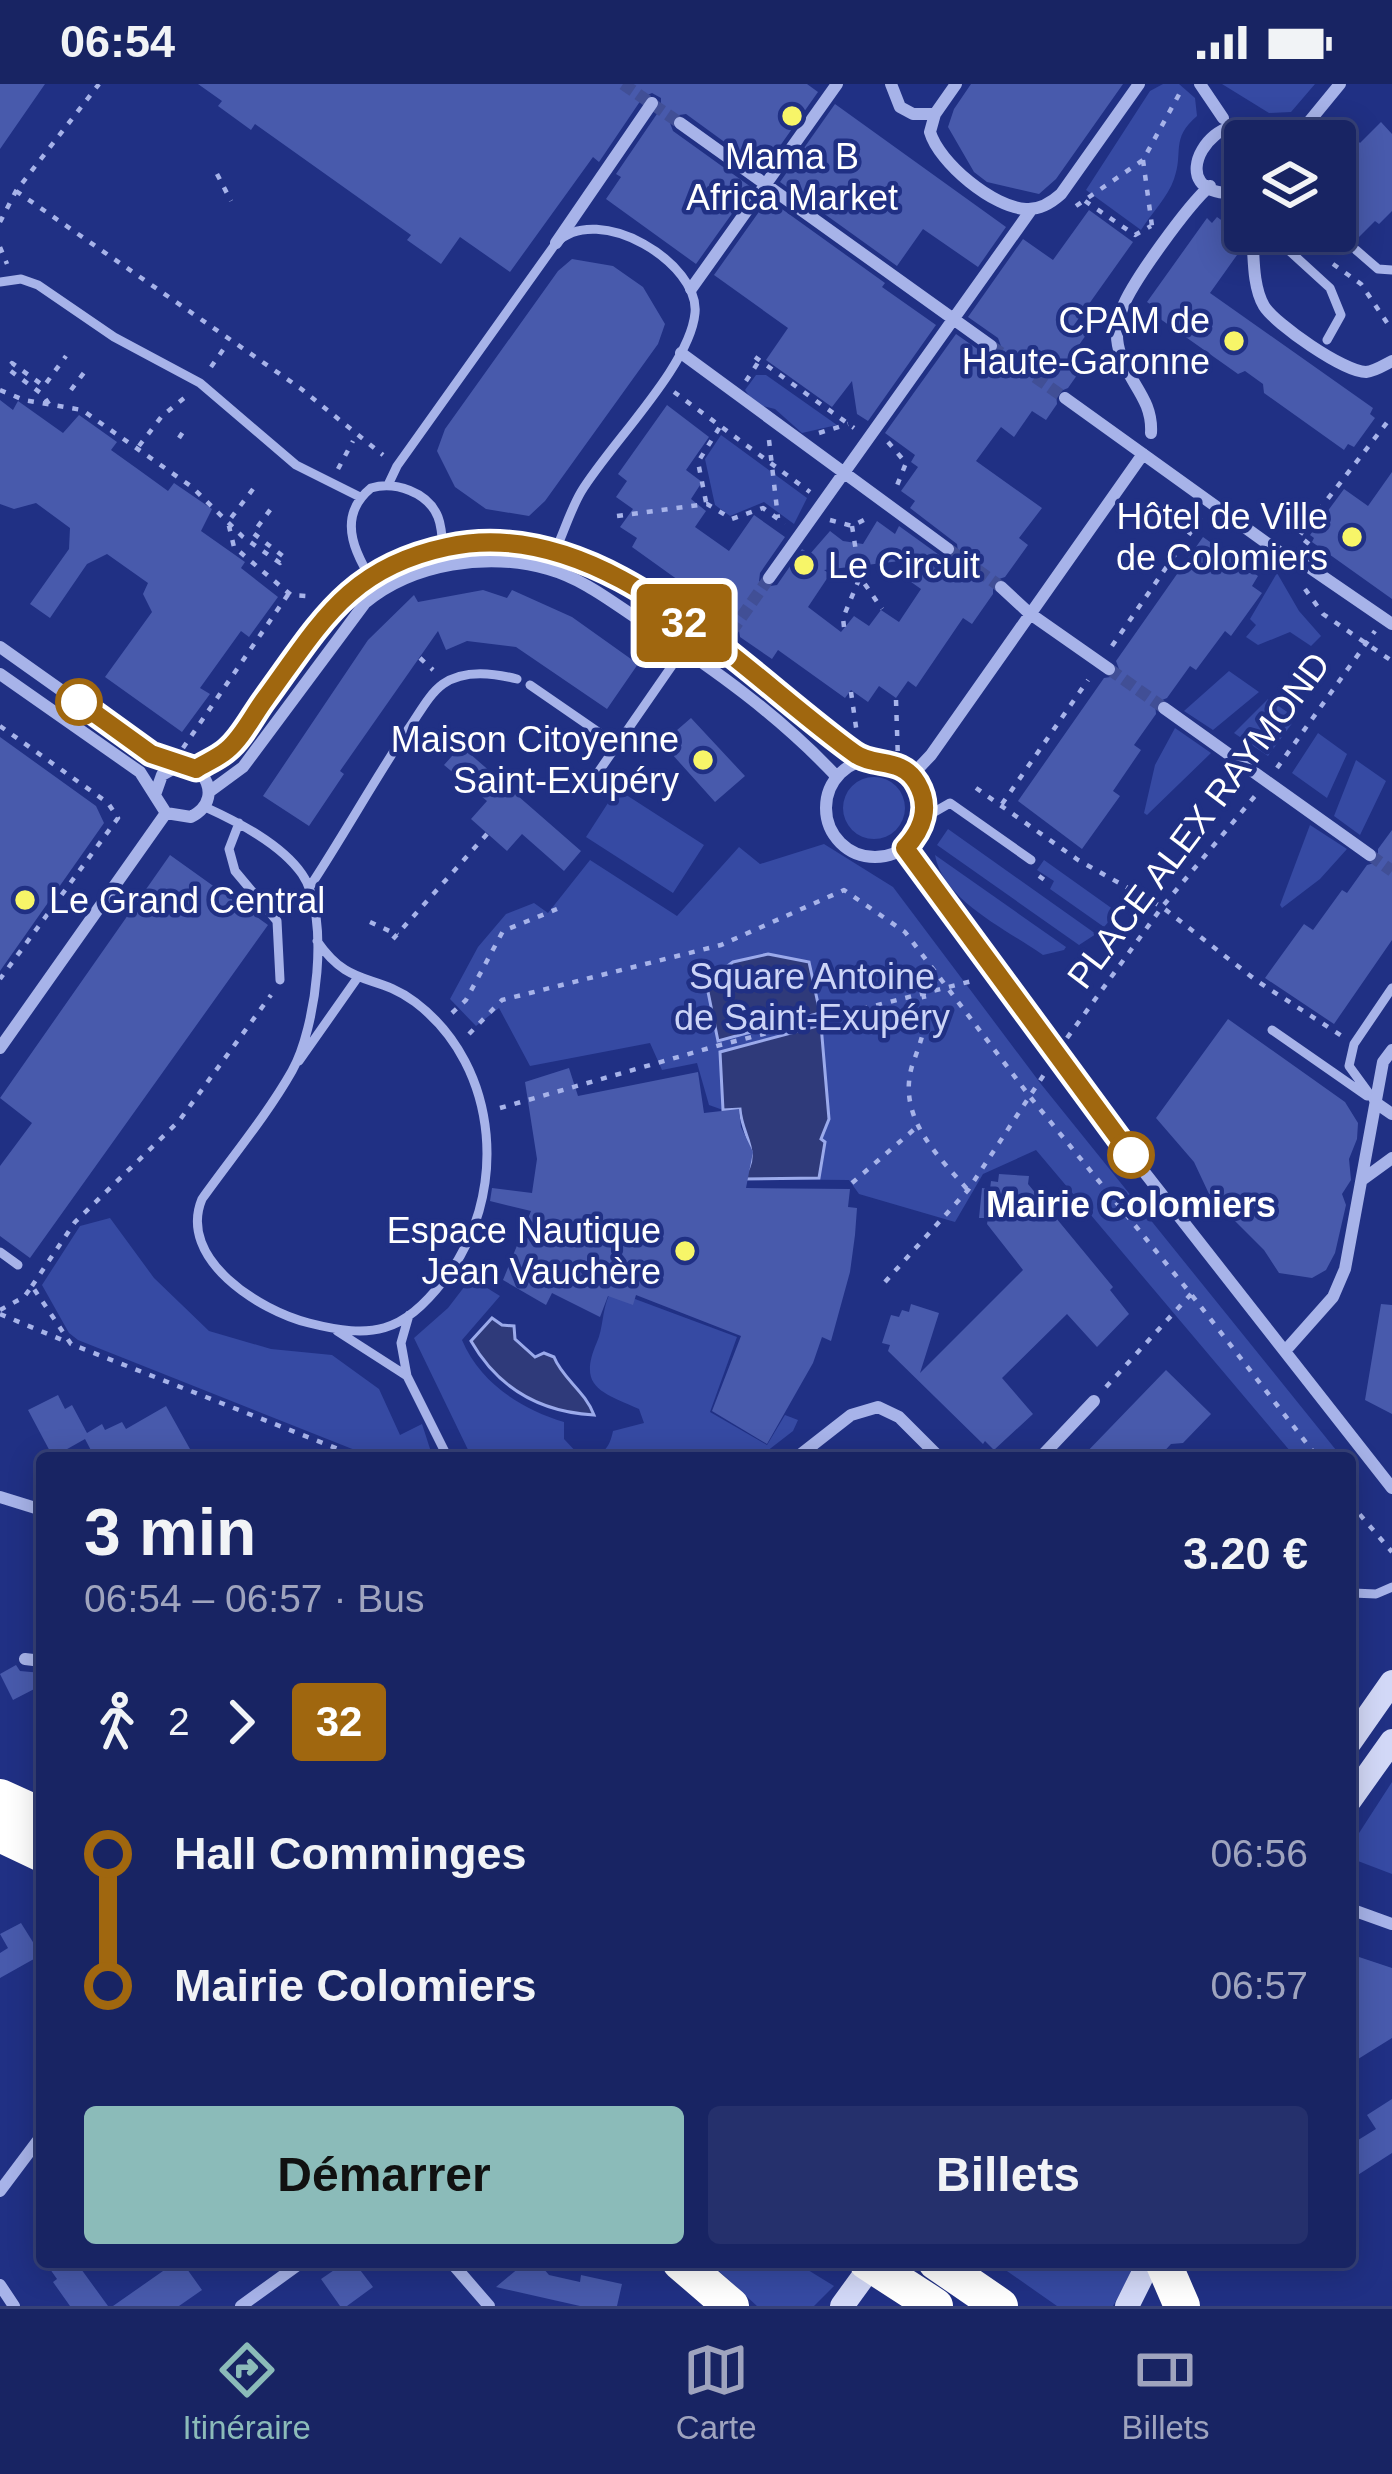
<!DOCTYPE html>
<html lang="fr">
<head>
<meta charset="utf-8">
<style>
	:root { --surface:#182463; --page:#25306c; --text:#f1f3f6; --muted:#9fa4be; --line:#364178; --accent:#8bbbb9 }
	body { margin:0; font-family:Arial,sans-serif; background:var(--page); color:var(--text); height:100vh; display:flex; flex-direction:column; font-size:45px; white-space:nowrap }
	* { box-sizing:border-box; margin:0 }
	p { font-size:39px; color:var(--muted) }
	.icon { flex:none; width:66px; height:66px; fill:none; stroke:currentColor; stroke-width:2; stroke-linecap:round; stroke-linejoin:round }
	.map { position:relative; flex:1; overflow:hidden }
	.details { position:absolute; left:36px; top:1368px; width:1320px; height:816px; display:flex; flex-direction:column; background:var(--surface); border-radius:12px; box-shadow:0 6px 30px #0003,0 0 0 3px var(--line) }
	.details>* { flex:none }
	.badge { padding:0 24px; border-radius:9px; font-size:42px; line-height:78px }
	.controls { position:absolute; left:1224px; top:36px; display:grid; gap:24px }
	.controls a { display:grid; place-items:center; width:132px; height:132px; border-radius:12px; background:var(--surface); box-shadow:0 6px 30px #0003,0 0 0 3px var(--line); font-size:60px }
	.map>.badge { position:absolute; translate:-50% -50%; box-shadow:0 0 0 6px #fff }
	.legs { display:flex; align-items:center; gap:18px; height:132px; padding:0 48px; font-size:39px }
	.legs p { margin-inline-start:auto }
	.overview { display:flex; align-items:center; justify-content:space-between; height:204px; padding:0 48px }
	h1 { font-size:66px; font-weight:600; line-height:90px }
	.action { display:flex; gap:24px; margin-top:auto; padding:24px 48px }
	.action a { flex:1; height:138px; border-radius:12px; background:var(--accent); color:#111; font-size:48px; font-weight:600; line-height:138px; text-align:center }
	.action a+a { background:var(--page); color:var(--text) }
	ul { padding:0 48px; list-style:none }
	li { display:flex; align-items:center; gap:42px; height:132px; font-size:45px }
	li i { display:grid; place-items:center; width:18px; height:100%; margin:0 15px; background:currentColor }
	li i::after { content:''; width:30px; height:30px; margin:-15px; border:9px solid; border-radius:50%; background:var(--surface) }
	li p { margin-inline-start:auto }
	li:first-child i { background:linear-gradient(#0000 50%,currentColor 0) }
	li:last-child i { background:linear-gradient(currentColor 50%,#0000 0) }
	.status { display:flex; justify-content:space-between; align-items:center; height:84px; padding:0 60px; background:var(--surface); direction:ltr }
	.status svg { height:33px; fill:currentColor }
	.menu { display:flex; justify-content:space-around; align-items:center; height:168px; border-top:3px solid var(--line); background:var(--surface); font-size:33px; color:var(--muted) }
	.menu a { display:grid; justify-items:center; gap:6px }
	.menu .current { color:var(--accent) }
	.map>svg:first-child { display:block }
	.green { fill:#364aa3 }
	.water { fill:#2f3a7a; stroke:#9baaeb; stroke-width:3 }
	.building { fill:#485aac; fill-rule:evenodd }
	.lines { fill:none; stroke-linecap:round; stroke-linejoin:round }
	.street-tunnel { stroke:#414f96; stroke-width:12; stroke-dasharray:12 6; stroke-linecap:butt }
	.path { stroke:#a7b3e9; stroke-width:4.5; stroke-dasharray:6 9; stroke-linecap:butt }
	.lane { stroke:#a7b3e9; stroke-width:9 }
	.street { stroke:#a7b3e9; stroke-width:12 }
	.secondary { stroke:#d2d8f7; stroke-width:24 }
	.highway { stroke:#fff; stroke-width:36 }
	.highway-bridge { stroke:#fff; stroke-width:36 }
	.line-1-casing { stroke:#fff; stroke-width:27 }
	.line-1 { stroke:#a0670f; stroke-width:18 }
	.poi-dot { fill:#f7f568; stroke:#203084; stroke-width:4.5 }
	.stop-1-dot { fill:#fff; stroke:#a0670f; stroke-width:6 }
	.labels { text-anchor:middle; stroke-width:9; stroke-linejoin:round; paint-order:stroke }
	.poi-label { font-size:36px; fill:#fff; stroke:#203084; text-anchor:end }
	.street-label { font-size:36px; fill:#fff; stroke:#203084 }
	.park-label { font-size:36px; fill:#ccd4f7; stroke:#203084 }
	.stop-label { font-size:36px; font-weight:bold; fill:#fff; stroke:#203084 }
</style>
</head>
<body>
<div class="status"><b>06:54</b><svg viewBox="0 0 49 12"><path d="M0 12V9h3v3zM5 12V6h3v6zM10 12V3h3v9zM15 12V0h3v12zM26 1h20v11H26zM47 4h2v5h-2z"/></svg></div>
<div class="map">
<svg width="1392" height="2222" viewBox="0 0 1392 2222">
	<rect width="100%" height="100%" fill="#203084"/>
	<!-- green -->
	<path class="green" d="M1163,0H1179L1195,14L1197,32C1170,55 1184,68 1174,95C1168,113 1151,130 1141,146L1086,106L1150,7Z
		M1222,0H1315L1291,28L1269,29Z
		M756,291H766L837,341L802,349L775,325L755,320L745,306Z
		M721,351L807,414L794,440L764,418L730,432L715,421L705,375Z
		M1277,489L1299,527L1321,552L1311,562L1290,548L1258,561L1246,553L1256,541L1250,535Z
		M1229,587L1259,608L1213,646L1184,627Z
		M1268,615L1296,634L1268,672L1234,649Z
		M1175,644L1211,669L1147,731L1144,729L1155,681Z
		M1318,649L1347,670L1327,714L1292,689Z
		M1356,676L1386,697L1360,751L1334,732Z
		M843 724a31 31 0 1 1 62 0a31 31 0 1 1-62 0Z
		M617,705L704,761L673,809L586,753Z
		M1310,741L1347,765L1320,795L1282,824L1280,821Z
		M948,745L1096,850L1079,861L937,761Z
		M824,760L893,803L1041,1000L1336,1366L1325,1374H1296L1036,1066L983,1090L955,1138L859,1110L849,1096L742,1095C762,1068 742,1054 740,1026H723L709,1021L697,979L662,986L650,959L530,982L499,924L476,942L450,915L478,863L506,830L534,819L548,829L590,776L677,832L739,763L760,780Z
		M935,771L1066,863L1064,866L1043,871C1008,846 943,817 935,771Z
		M1044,776L1117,828L1104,843L1050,805L1054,797L1037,786Z
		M110,1134L154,1194L209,1247L271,1265L332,1271L379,1305L400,1351L422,1340L433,1374H375L78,1256L69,1249L42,1201L80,1142Z
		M471,1194L500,1212L462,1256C480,1299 521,1325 564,1338V1355L579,1371C600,1375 609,1367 613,1347L644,1339L639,1325C602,1308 577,1304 597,1258C603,1245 602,1227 609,1211L629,1217L635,1215L737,1253L710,1328L767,1361L785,1331L798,1336L793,1347L758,1374H472L414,1254L448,1224Z
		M1392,1698V1790L1350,1774V1763Z
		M709,2178H795L834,2202L814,2222H757Z
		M994,2178H1137L1113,2222H1057Z"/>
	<!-- water -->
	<path class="water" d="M768,870L809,878L820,929L718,957L706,898L733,878Z
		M821,941L829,1035L821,1055L825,1058L819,1094L742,1095C763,1068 742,1053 740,1025L723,1026L720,968Z
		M492,1234L502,1241L514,1242L515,1255L535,1273L544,1269L554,1273C562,1294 585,1307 594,1331C540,1328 498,1304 471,1257Z"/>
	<!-- building -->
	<path class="building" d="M0,0H45L0,65Z
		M198,0H807L818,8L763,86L686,30L672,32L670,39L673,47L751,103L696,180L606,115L621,93L616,90L661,24V14L652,9L643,13L599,78L593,73L510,188L460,153L441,180L407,156L411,151L255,40L251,46L218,22L222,17Z
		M971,0H1123L1056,95L1039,110L987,98L974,88L948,43L954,25Z
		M835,20L1006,143L978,183L923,145L897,182L780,98Z
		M1381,38L1392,50V127L1379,140L1375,137L1345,167L1335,158V76L1356,55L1360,59Z
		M768,115L885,199L882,203L936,241L868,337L857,330L852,297L832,323L766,276L788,244L714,191Z
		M1089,126L1133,158L1074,241L1086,251L1069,275L1082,284L1068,304L1056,309L1057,320L1046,336L1032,327L1014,353L1001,343L976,377L1042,424L1019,454L1028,461L1005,493L993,497V510L972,540L963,534L916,603L908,597L896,614L879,602L868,618L851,606L845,614L778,566L772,575L740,553L738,540L723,541L693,519L699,511L632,463L637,454L620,443L633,425L616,413L627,397L618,390L667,321L709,353L686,386L702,398L691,415L706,427L695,443L729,467L754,431L785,453L760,489L759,497L764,503L777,501L802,465L810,470L830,447L843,457L863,460L877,437L895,450L899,442L942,473L953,474L958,467L957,460L910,424L915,417L901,407L918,383L911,378L915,371L885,349L956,250L986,271L999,269L1001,262L998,254L968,233L1023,155L1053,176ZM917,475L904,493L921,505L899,538L881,526L869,542L854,532L841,548L808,523L830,490L824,486Z
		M1217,133L1242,151L1239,157L1242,164L1210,209L1373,324L1370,330L1375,334L1354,363L1348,360L1344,366L1264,309L1263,300L1245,287L1238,290L1149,227L1153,222L1147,218L1207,134L1212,139Z
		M572,175L613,182L643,203L665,240L658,260L545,417L529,432L486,425L455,403L437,367L445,345L558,187Z
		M0,316L13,326L18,317L63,349L79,331L117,358L111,366L139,386L168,407L174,399L212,425L201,447L245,478L241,484L278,513L249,553L241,547L200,604L210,610L182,648L105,593L152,528L143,510L148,499L107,470L87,480L50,534L30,520L69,465L70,444L36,419L14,425L0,420Z
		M1392,388V515L1312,458L1314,454L1310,451L1344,405L1368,422Z
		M1203,453L1258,492L1252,502L1262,509L1231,552L1225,547L1196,586L1190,582L1167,614L1155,619L1156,630L1134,661L1141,666L1113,707L1120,712L1082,765L1018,717L1104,594L1117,592L1119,585L1116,577Z
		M483,506L507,514L512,506L572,533L638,580L607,625L516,563L467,557L446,566L438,547L340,687L344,690L309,742L263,712L368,556L414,511L418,518Z
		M691,634L745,692L715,718L662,659Z
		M0,653L96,722L104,739L0,887Z
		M461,662L581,767L564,787L522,750L507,767L471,735L487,717L444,681Z
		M1392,746V856L1334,940L1265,894L1304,840L1313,846L1342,806L1347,809L1367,781L1378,778V765Z
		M170,771L268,841L30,1174L0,1152V1082L32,1039L0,1014Z
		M1228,935L1345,1018L1358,1039L1357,1055L1349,1075L1351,1096L1342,1110L1346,1121L1335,1169L1326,1186L1312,1194L1279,1189L1264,1166L1210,1112L1194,1078L1156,1034Z
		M569,984L578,1012L698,988L704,1029L739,1025L741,1043L753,1068L746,1104L850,1105L848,1123L857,1124L855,1151L850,1188L831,1257L822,1253L813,1279L767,1360L712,1327L741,1252L636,1211L633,1221L608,1212L600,1233L552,1209L546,1221L503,1196L531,1127L490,1117L492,1104L532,1109L537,1075L525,998Z
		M999,1090L1029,1092L1028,1100L1113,1203L1110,1206L1129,1230L1097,1263L1067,1230L1002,1294L1033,1330L994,1366L985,1357L983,1360L888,1267L890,1261L882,1259L891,1231L899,1233L902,1226L909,1228L911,1220L939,1229L920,1289L1023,1186L987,1140L988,1134H979L982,1104L990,1105L991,1097L998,1098Z
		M1381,1220L1392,1221V1330L1365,1316Z
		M1166,1286L1211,1330L1183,1359L1171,1360L1158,1374H1081Z
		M58,1311L65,1325L72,1321L87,1349L102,1340L105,1346L122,1338L126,1345L166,1322L195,1374H95L85,1355L53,1373L28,1326Z
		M16,1581L20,1587L42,1589V1601L13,1616L0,1590Z
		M21,1839L41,1871L0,1894V1869L8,1864L0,1850Z
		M1350,1870L1392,1884V1954L1350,1980Z
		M1392,2015V2069L1350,2096V2061L1376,2045L1367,2031Z
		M45,2178H76L108,2222H70L53,2198L57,2195Z
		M156,2178H182L202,2206L179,2222H113L163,2187Z
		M346,2178H354L373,2203L347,2222H340L321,2195Z
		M526,2178H538L549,2191L580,2198L581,2191L622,2200L617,2222H580L496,2203Z"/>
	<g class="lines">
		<!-- street-tunnel -->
		<path class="street-tunnel" d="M623,0L680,39
			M991,262L1065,314
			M948,465L1001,503
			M731,548L769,494
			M1109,585L1164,624
			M1370,771L1392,787"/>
		<!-- path -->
		<path class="path" d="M1143,76L1152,142
			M217,90L231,117
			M16,107L300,304L383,371
			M1085,117L1135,151L1151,142
			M1076,122L1143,76L1182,5
			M0,138L16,107L99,0
			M0,163L7,180
			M1333,180L1361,200L1392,246
			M755,273L854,344
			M211,283L225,263
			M746,297L759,277
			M0,306L24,316L82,326L192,403L243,453L280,479L284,473L253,449L273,422
			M71,306L86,286
			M674,308L810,408
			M49,320L42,310L8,285L12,279L44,302L66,272
			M819,349L848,340
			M179,354L183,348
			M769,356L778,434
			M888,358L906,379L896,404
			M139,362L162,332L189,310
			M338,385L353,357
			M253,405L228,438L234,463L291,511L307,512
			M706,418L698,378L721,341
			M617,432L707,420L732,435L763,424L785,440
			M830,436L852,442L870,433
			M852,442L860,493L882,525
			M1309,460L1299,452L1392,332
			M1305,505L1323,530L1392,577
			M844,543L843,534L860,493
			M1112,562L1201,433
			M420,574L433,586
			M851,608L857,650
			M896,616L898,676
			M0,642L108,719L118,734L0,895
			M183,664L289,509
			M1277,684L1375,547
			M976,704L1078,776L1162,823L1257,897L1342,952
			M1002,720L1088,596
			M1039,792L1050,800
			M370,838L398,851
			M393,855L487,750
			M923,909C930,937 921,956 912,982C897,1033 937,1071 968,1106
			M452,929L466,916L503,847L557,825
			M469,950L502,916L721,861L844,806L905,848L1031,1014L1191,1210L1318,1374
			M1067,954L1162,823L1255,712
			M500,1024L720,961L976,896
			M852,1099L918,1042
			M885,1198L968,1106L1045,989
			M32,1202L75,1138L179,1037L271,911
			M0,1226L24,1213L32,1202L71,1260L361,1374
			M0,1230L67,1258
			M1106,1303L1191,1210
			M1350,1419L1392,1468"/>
		<!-- lane -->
		<path class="lane" d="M1275,147L1284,162L1330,204L1341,231L1327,256
			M1356,166L1378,185L1392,186
			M0,198L21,195L38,201L114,253L200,299L296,381L360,413
			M388,401L397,382L556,159C599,117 700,180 695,229C690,282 610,360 581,408C567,432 561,460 546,485
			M379,507C358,475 333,435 371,404C395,397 428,408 438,433C444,448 442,467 444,483
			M530,601L617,661
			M590,700L696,547
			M205,723C238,738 281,760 302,790C331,832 316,945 292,987C267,1031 232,1073 202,1115C177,1175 260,1227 309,1239C372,1255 402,1250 444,1196C509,1114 501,983 415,918C374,888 350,905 317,857
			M924,734L950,719L1031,776
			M239,739L229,765L235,787L277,837L280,896
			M309,804C344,751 374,696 409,644C419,630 429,610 443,600C464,585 494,589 517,595
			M1272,946L1367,1012
			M299,977L358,893
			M1376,1019L1349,982L1354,960L1392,904
			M0,1168L18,1181
			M337,1247L407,1292L401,1259L409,1231
			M407,1292L448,1374
			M1350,1513L1353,1509L1376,1510L1392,1503"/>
		<!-- street -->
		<path class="street" d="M891,0L900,23L913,30H935L956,0
			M1200,0L1223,34
			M935,30L930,48C939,79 994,124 1026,125C1040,126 1051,119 1061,110L1139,0
			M680,39L991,262
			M1274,57L1308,39L1340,0
			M1245,108C1146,121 1222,0 1269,57
			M1230,110L1245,125
			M1252,147C1254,169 1252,202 1264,222C1275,240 1344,288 1366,288C1375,287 1384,281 1392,277
			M556,159L652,19
			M691,205L837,0
			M681,269L948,465
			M1065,314L1289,475L1303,479L1392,540
			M1151,349C1153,316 1130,300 1121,272C1115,256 1116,240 1122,225C1131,199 1189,120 1210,102
			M769,494L1031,126
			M1001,503L1029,529L1109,585
			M0,563L151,670L201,689C214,706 210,723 191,733L166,729L140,688L0,590
			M720,564L731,548
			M1164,624L1370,771
			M826 724a49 49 0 1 1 98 0a49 49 0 1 1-98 0Z
			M196,685L228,666L337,517C411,456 516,436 602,484C634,502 664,524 693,545C751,586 805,631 860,674
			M912,691L931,671L1143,370
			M156,708L162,691L178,682
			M209,708L243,683L365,519C413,479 488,468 548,485C584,495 613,519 644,539C714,585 780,632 837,693
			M905,764L1116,1052L1392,1404
			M0,964L166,729
			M1376,1019L1392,1030
			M1362,1096L1392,1074
			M1285,1267L1333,1213L1345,1185L1383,978L1392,966
			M796,1374L851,1331L878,1323L899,1333L940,1374
			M1040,1374L1094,1317
			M0,1413L42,1426
			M25,1575L42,1577
			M1350,1825L1392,1840
			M0,2107L42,2051
			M451,2178L489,2222
			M0,2201L14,2222
			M241,2222L302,2178"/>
		<!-- secondary -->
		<path class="secondary" d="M1350,1658L1392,1598
			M1350,1716L1392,1657
			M842,2222L874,2178
			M1127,2222L1149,2178"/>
		<!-- highway -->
		<path class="highway" d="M0,1713L42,1732
			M0,1750L42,1770
			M680,2178L731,2222
			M936,2178L1000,2222
			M1163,2178L1182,2222"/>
		<!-- highway-bridge -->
		<path class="highway-bridge" d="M867,2178L935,2222"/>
	</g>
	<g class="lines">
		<defs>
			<path id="line-1" d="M79,618L151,670L196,685C205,679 218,674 227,666C242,654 253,631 265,615C320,540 348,484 447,463C602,429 739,586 854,669C874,684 901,672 917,699C931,723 923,745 905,764L1131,1071"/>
		</defs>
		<!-- line-1 casing -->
		<use href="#line-1" class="line-1-casing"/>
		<!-- line-1 -->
		<use href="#line-1" class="line-1"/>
	</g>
	<!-- markers -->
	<g class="poi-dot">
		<circle cx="792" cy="32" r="12"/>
		<circle cx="1234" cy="257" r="12"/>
		<circle cx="1352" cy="453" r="12"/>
		<circle cx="804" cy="481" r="12"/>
		<circle cx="703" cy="676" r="12"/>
		<circle cx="25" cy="816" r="12"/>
		<circle cx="685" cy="1167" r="12"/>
	</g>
	<g class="stop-1-dot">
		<circle cx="79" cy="618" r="21"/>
		<circle cx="1131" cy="1071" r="21"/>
	</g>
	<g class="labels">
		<!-- poi labels -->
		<g class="poi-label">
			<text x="792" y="85" text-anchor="middle">Mama B<tspan x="792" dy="41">Africa Market</tspan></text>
			<text x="1210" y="249">CPAM de<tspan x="1210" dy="41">Haute-Garonne</tspan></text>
			<text x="1328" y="445">Hôtel de Ville<tspan x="1328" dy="41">de Colomiers</tspan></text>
			<text x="828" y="494" text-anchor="start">Le Circuit</text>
			<text x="679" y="668">Maison Citoyenne<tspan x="679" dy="41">Saint-Exupéry</tspan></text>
			<text x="49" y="829" text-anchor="start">Le Grand Central</text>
			<text x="661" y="1159">Espace Nautique<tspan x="661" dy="41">Jean Vauchère</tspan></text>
		</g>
		<!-- street labels -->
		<g class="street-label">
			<text transform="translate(1198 736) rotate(-53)" y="13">PLACE ALEX RAYMOND</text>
		</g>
		<!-- park labels -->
		<g class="park-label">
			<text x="812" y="905">Square Antoine<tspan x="812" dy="41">de Saint-Exupéry</tspan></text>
		</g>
		<!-- stop labels -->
		<g class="stop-label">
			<text x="1131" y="1133">Mairie Colomiers</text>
		</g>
	</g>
</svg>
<div class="controls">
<a><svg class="icon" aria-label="layers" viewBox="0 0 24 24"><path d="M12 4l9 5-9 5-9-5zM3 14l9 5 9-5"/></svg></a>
</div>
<b class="badge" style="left:684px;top:539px;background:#a0670f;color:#fff">32</b>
<section class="details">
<div class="overview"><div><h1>3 min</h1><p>06:54 – 06:57 · Bus</p></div><b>3.20 €</b></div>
<div class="legs"><svg class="icon" aria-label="walk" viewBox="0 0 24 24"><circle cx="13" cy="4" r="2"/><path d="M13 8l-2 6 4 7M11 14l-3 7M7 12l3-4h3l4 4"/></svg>2<svg class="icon" aria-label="forward" viewBox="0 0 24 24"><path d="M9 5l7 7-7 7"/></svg><b class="badge" style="background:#a0670f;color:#fff">32</b></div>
<ul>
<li><i style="color:#a0670f"></i><b>Hall Comminges</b><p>06:56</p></li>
<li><i style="color:#a0670f"></i><b>Mairie Colomiers</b><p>06:57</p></li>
</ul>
<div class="action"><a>Démarrer</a><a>Billets</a></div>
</section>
</div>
<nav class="menu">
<a class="current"><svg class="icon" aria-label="directions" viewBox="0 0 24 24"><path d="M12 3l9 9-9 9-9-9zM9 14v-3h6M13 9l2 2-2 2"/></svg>Itinéraire</a>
<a><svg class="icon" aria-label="map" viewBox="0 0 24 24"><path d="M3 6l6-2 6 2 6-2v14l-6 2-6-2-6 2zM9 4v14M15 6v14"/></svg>Carte</a>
<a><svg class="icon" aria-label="tickets" viewBox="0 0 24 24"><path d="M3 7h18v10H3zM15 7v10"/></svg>Billets</a>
</nav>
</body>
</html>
